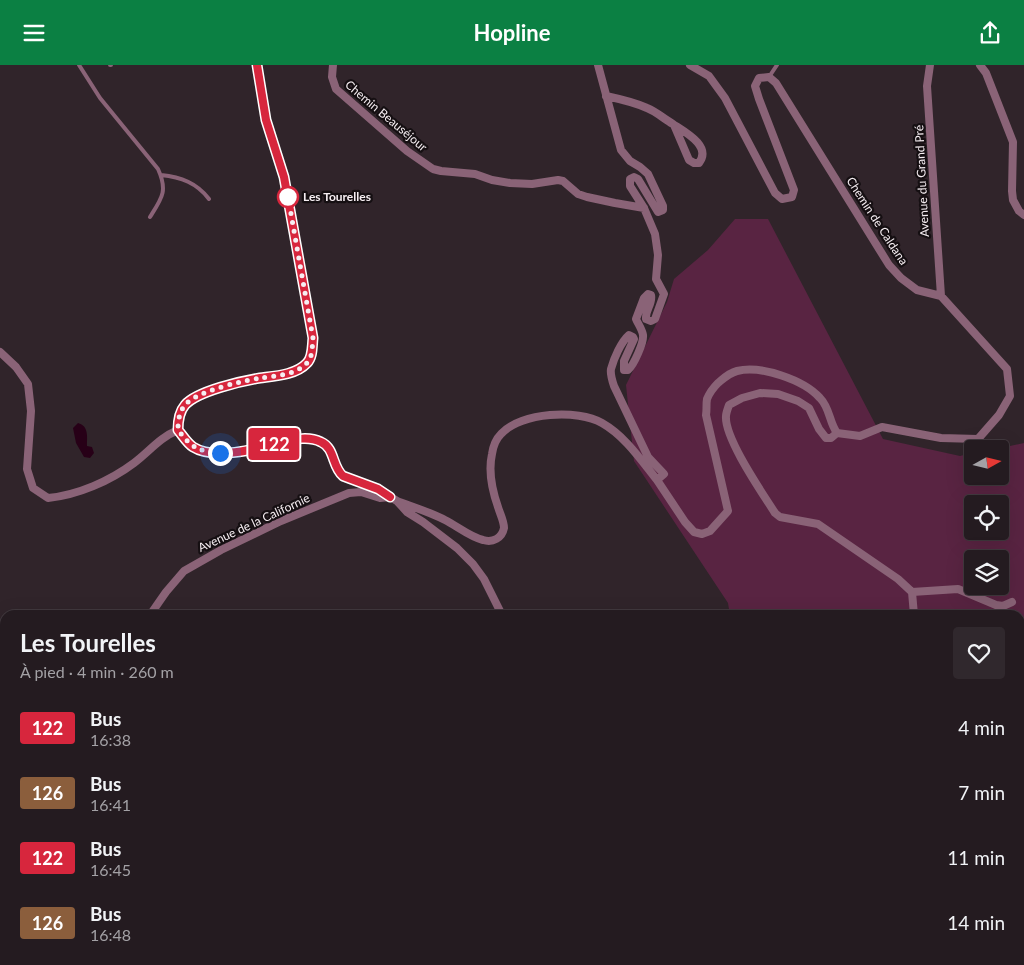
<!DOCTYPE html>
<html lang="fr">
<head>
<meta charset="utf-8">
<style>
	:root { --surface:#241b20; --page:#30282d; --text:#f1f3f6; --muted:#a3a1a5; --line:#41393e; --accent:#0b8043 }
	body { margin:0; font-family:Lato,sans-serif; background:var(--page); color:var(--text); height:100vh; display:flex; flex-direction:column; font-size:19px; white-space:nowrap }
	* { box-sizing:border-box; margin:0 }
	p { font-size:16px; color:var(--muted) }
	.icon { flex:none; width:28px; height:28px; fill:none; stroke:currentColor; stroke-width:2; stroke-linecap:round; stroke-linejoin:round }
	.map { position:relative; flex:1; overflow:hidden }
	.drawer { position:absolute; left:0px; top:545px; width:1025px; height:355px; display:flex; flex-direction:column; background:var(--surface); border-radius:15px 15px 0 0; box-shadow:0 5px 20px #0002,0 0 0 1px var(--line) }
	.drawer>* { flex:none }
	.badge { padding:0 10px; border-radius:4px; font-size:18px; line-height:32px }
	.needle { width:32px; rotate:82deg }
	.fabs { position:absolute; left:964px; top:375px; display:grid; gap:10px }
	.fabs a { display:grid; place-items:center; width:45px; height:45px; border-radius:5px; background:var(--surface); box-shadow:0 5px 20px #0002,0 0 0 1px var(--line); font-size:25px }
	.you { position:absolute; width:25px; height:25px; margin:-12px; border:4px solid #fff; border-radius:50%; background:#1a73e8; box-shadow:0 0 0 8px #1a73e833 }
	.map>.badge { position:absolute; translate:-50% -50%; box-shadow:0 0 0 2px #fff }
	.round { display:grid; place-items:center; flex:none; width:52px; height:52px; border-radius:5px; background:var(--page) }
	.summary { display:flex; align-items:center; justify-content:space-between; height:85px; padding:0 20px }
	h1 { font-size:24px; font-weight:700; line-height:38px }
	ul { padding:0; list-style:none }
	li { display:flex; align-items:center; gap:15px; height:65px; padding:0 20px }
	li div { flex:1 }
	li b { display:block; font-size:19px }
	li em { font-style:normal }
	li .badge { min-width:55px; font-weight:700; text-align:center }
	header { display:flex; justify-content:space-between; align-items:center; height:65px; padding:0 20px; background:var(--accent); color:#fff; font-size:22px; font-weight:700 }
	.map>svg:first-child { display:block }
	.green { fill:#592442; fill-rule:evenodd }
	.water { fill:#270017 }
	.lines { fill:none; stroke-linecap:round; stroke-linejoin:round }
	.service { stroke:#8a6377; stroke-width:4 }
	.minor { stroke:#8a6377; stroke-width:8 }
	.line-casing { stroke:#fff; stroke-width:11 }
	.line { stroke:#d7263d; stroke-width:8 }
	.walk { stroke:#f6eef2; stroke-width:5; stroke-dasharray:0 9 }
	.stop-dot { fill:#fff; stroke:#d7263d; stroke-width:2.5 }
	.labels { text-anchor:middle; stroke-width:4.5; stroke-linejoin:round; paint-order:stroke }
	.street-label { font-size:12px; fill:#f6eef2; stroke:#150f12 }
	.stop-label { font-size:12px; font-weight:bold; fill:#f6eef2; stroke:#150f12; text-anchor:start }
</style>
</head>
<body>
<header><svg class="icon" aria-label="menu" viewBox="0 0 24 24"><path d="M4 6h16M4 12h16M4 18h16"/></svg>Hopline<svg class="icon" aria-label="share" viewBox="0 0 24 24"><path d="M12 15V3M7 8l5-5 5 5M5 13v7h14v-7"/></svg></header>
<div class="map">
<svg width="1024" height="900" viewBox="0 0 1024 900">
	<rect width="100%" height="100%" fill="#30242a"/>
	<!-- green -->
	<path class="green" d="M735,154H768L883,374L960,391L972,388V411H1000V384H996L1024,378V900H674L684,895H1020V550H730L728,538L634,396L626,320L667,237L674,214L708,185ZM972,439H1000V466H972ZM972,494H1000V521H972Z"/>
	<!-- water -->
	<path class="water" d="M78,358C89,361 87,372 87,381L92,382L94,388L90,393L84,392L76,378L73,363Z"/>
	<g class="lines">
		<!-- service -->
		<path class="service" d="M79,0L100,33L158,104C168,126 162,133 150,152
			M110,0H111
			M769,12L777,0
			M161,110C181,112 197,118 209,134
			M127,895L134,900
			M409,895L410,900
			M173,900L178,895
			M427,900L428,895
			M443,900V895
			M457,900L458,895"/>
		<!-- minor -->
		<path class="minor" d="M257,0L263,43L269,67L284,112L313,273C312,281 313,292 307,298C295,311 272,312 256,314C239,316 196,327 185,340C179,347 178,357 178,365C183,371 187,378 193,382C215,396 260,383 283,377C295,375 309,371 321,377C335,383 332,402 343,411L378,424L397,436L407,447L423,457L457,483L473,499L484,514L502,550
			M333,0L332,12L336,24L407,86L433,104L441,106L475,109L492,115L510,118L532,119L558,115L563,116L578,129L587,132L615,138L644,143
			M930,0L927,21L941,231
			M980,0L986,8L1013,77L1012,126L1013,135L1019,146L1024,150
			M606,31C620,34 634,37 647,43C657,47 664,54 673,59C685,67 712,81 699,98H694L689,95L674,60
			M0,287L16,302L28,319L31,346L27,404L33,423L48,433C78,430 110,416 134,398C150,386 159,373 178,365
			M837,368L831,373H826L819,364L809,343L798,336L778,329L760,328L742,333L729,340C728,343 726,348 726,351C724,373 763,429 775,448L780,452L818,459L898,514L912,527L958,524L996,540L1003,541L1012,537
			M657,415L685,457L694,467L702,469L710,466L728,446L706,350C707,345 706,339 707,334C709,329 714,322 718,318C724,313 729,308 737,306C761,300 804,315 820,333C830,343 829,357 837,368L860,371L882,362L941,373L978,374L999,350L1010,331L1007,304L941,231L917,225L901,213L889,200L776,18L769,12L759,13L755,21L759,34L794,125L792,132L782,134L775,128L725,33L709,11L690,0
			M397,436C413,442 430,447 445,455C457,461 470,472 483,475C493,478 502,473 504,463C504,456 500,449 498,442C492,425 488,407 492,389C493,382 496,374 501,369C521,347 578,344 602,358C625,371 641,395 657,415L664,409L648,392L614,321C612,315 610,309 611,304C614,293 621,277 629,270L633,272L634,274L624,296V305H628C634,300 644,277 643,270C642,264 638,259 636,254L644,233L648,229L651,230C653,239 645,245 646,254L651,256L655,254L664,229L656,214L658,190L655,169L644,143L630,121V114L634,112L638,114L658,147L663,145V141L648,109L640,102L630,96L621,85L598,0
			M912,527L914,550
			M150,550L166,527L184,506L221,485L281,456L349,428L361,427L380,433L390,432
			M0,570L5,572
			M0,707L5,708
			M1020,734H1024
			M1020,792L1024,791
			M1020,815L1024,812
			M63,895L64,900
			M608,895L619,900
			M724,895L725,900
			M469,900L470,895
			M647,900L656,895
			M674,900L679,895
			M998,900L1000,895"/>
	</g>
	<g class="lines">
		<defs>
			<path id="line" d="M257,0L266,55L284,112L313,273C312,281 313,292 307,298C296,310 275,311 260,313C242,316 197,326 185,340C179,347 178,357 178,365C183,371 187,378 193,382C215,396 260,383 283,377C295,374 309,371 321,377C335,383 332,402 343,411L378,424L390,432"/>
		</defs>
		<!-- line casing -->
		<use href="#line" class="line-casing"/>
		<!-- line -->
		<use href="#line" class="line"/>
		<!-- walk -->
		<path class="walk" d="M220,388C198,386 192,383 178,365C178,357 179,347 185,340C197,326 242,316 260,313C275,311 296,310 307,298C313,292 312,281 313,273L288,132"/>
	</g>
	<!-- markers -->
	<circle class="stop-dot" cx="288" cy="132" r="10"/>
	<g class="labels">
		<!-- street labels -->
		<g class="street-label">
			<text transform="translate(386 51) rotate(40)" y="4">Chemin Beauséjour</text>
			<text transform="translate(922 116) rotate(-93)" y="4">Avenue du Grand Pré</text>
			<text transform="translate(877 156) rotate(57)" y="4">Chemin de Caldana</text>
			<text transform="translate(254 458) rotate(-25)" y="4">Avenue de la Californie</text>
		</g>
		<!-- stop labels -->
		<g class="stop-label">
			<text x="303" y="136">Les Tourelles</text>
		</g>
	</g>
</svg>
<div class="fabs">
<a><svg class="needle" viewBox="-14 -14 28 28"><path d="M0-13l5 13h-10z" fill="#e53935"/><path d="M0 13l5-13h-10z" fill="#a3a1a5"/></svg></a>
<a><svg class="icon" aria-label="locate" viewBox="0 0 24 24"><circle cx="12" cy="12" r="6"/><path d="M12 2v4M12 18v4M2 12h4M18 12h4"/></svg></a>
<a><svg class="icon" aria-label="layers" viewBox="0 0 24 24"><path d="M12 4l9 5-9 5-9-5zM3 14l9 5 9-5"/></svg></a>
</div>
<div class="you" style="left:220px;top:388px"></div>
<b class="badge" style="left:274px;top:379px;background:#d7263d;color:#fff">122</b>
<section class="drawer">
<div class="summary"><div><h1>Les Tourelles</h1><p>À pied · 4 min · 260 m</p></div><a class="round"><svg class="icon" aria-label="heart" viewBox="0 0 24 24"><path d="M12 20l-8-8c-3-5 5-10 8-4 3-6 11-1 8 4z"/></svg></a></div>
<ul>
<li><span class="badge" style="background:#d7263d;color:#fff">122</span><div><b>Bus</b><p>16:38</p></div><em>4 min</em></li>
<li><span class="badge" style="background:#8b5e3c;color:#fff">126</span><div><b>Bus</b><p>16:41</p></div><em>7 min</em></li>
<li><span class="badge" style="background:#d7263d;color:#fff">122</span><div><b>Bus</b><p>16:45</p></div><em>11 min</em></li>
<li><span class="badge" style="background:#8b5e3c;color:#fff">126</span><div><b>Bus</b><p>16:48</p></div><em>14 min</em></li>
</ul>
</section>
</div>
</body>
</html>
